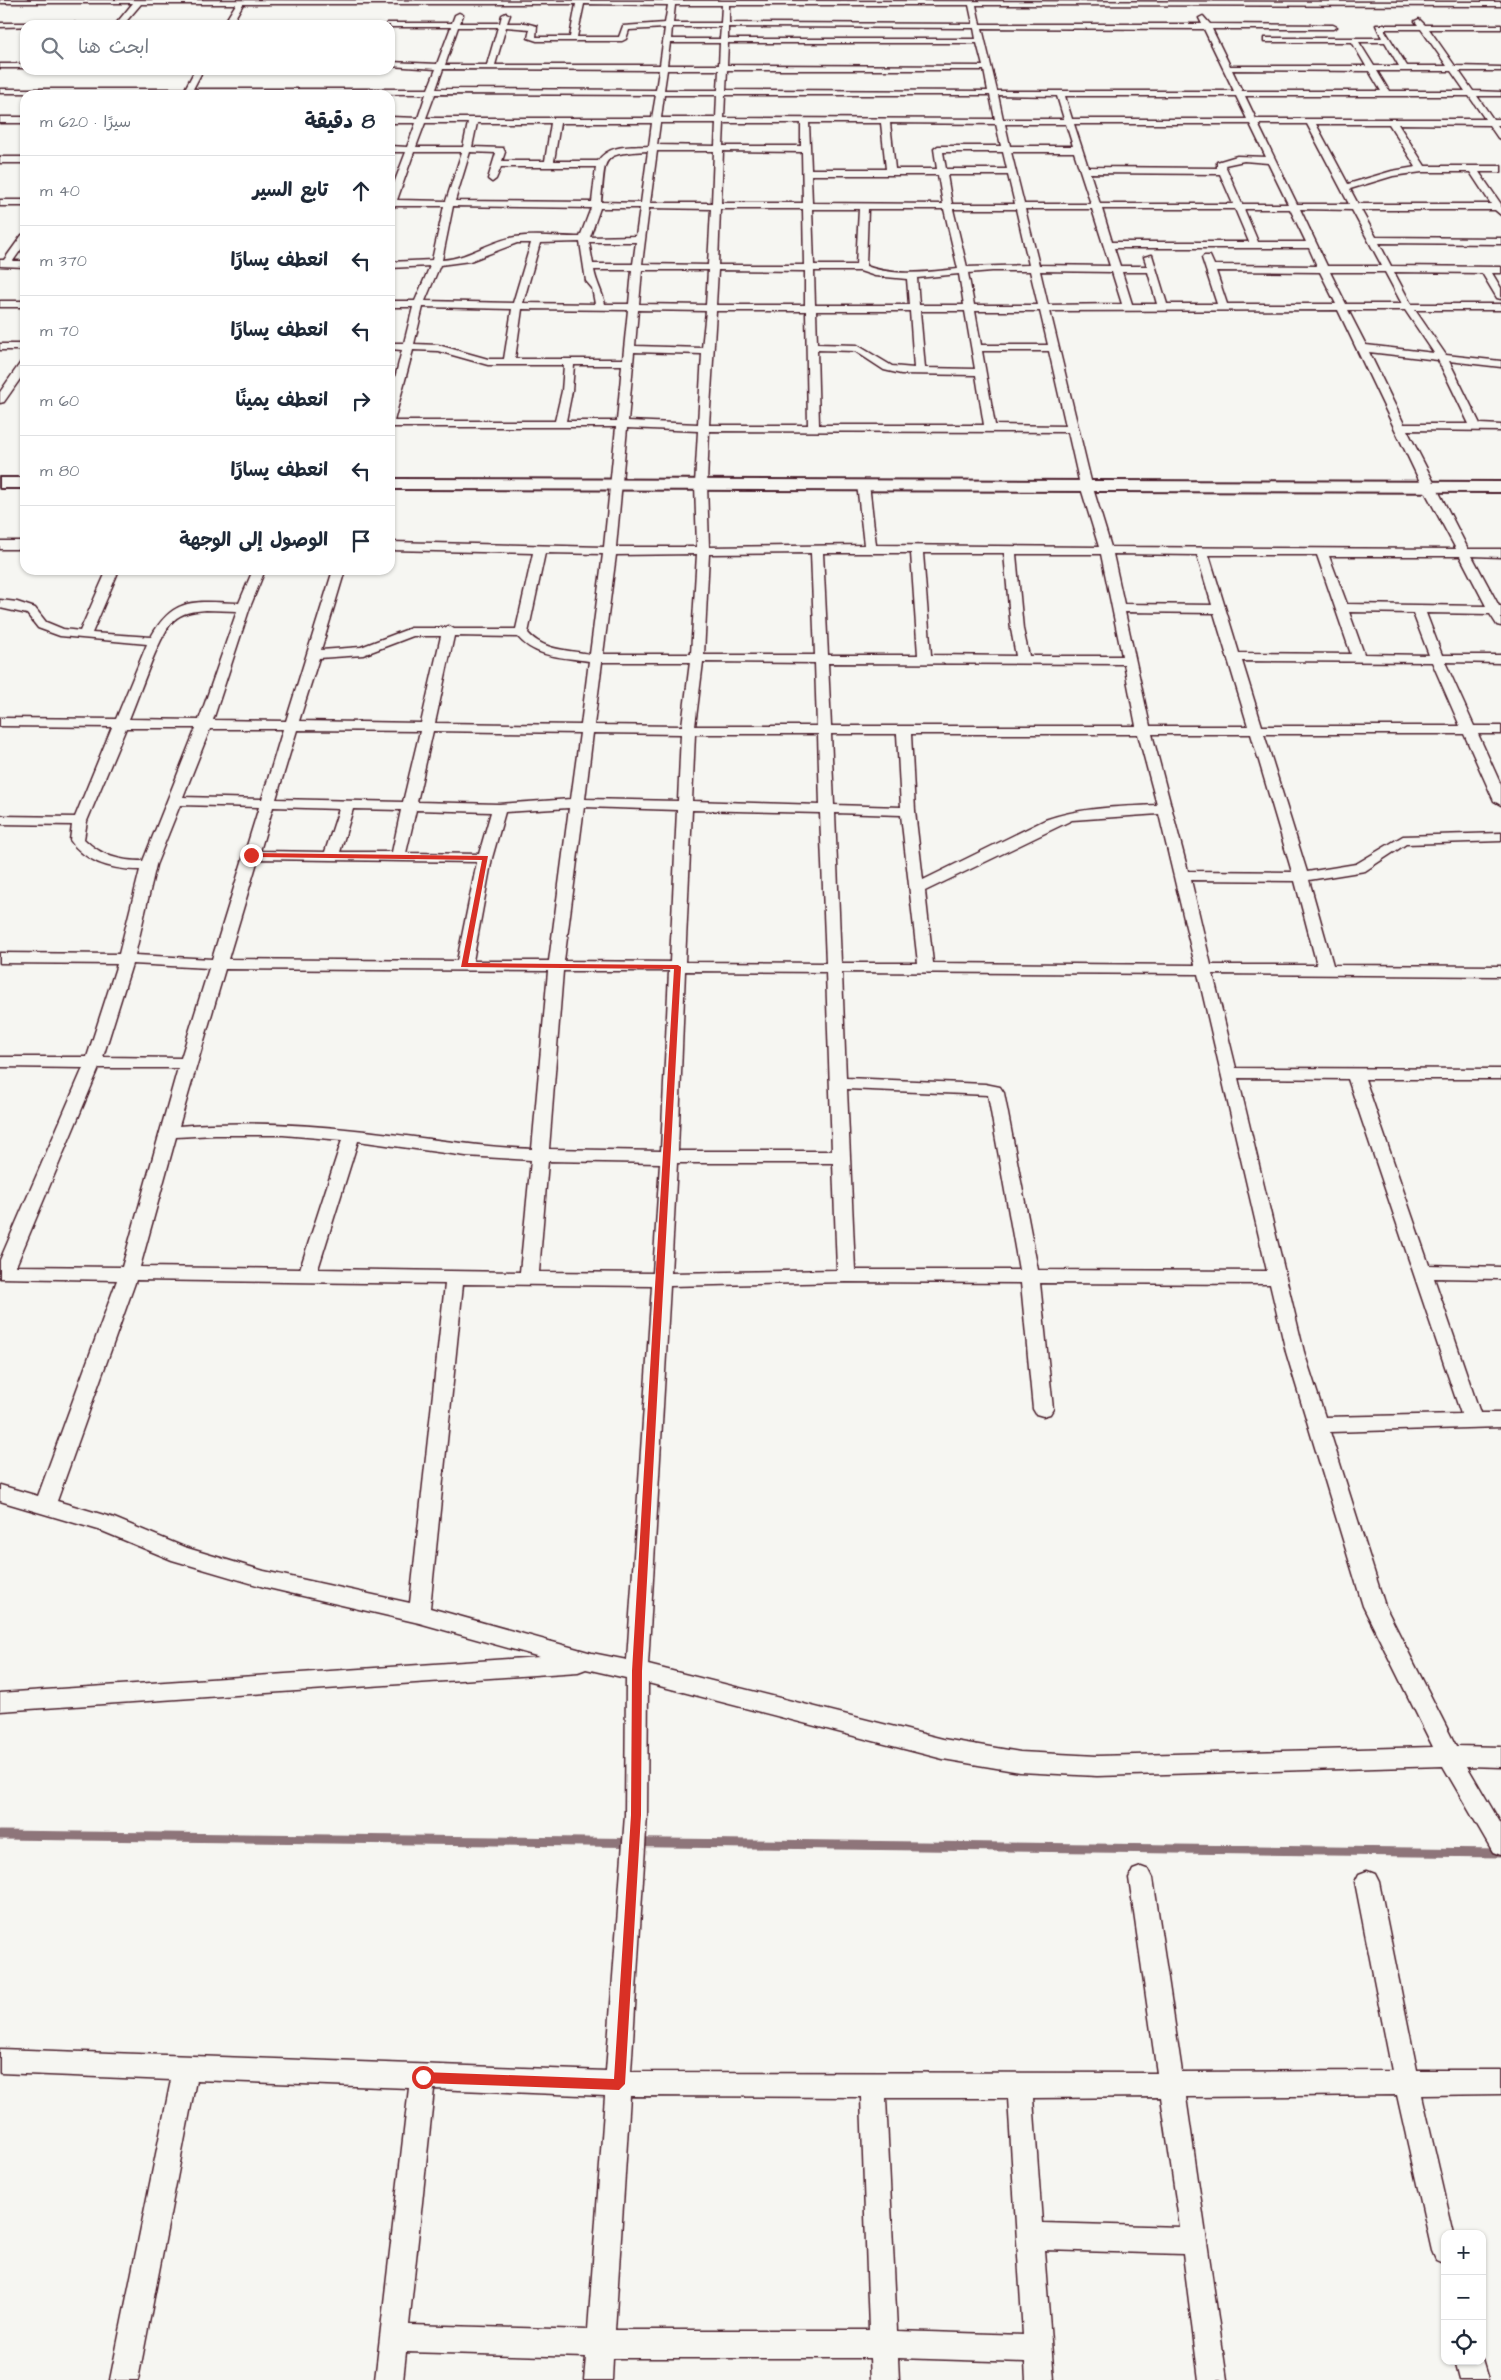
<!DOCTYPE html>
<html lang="ar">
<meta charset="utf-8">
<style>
body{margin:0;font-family:"Architects Daughter","Playpen Sans Arabic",sans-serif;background:#f6f6f7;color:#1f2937;direction:rtl}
.controls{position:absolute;right:15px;bottom:15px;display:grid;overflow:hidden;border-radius:10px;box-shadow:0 1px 4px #0004}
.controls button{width:45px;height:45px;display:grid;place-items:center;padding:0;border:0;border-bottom:1px solid #e0e1e3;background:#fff;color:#1f2937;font:25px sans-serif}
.stop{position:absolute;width:15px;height:15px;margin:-11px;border:4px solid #d93025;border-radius:50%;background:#fff}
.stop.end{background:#d93025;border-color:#fff;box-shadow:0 1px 5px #0008}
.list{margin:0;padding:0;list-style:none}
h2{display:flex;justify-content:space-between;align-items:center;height:65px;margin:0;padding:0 20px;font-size:21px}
h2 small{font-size:16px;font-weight:400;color:#747a83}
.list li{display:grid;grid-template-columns:32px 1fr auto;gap:15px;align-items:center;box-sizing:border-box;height:70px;padding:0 20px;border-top:1px solid #e0e1e3}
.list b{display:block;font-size:19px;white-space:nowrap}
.list em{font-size:16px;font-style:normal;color:#747a83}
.icon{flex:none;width:28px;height:28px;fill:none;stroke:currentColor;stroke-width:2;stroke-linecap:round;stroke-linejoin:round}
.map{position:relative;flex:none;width:1501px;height:2380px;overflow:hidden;direction:ltr}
.search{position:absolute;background:#fff;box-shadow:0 1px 4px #0004;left:20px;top:20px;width:375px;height:55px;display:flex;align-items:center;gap:12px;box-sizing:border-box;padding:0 18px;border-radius:15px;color:#747a83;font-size:19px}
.panel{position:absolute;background:#fff;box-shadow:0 1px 4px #0004;left:20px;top:90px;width:375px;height:485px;border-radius:15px;direction:rtl}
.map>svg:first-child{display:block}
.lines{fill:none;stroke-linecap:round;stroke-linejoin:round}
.stream{stroke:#8e747a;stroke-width:9}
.street-casing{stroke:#4a1f2b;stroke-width:3}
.secondary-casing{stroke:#4a1f2b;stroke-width:4}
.street{fill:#f6f6f2;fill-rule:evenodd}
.secondary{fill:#f6f6f2;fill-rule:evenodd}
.route{fill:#d93025}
</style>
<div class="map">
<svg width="1501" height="2380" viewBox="0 0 1501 2380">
<rect width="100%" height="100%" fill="#f6f6f2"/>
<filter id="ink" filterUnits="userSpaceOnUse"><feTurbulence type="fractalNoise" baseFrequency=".02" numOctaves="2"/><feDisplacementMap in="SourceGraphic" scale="10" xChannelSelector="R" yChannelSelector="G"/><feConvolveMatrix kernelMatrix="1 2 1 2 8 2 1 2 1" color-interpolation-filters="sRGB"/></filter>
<g filter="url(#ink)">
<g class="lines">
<!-- stream -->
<path class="stream" d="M 0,1835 L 1501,1853"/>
<defs>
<g id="street">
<path d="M 0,0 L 1501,2 L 1501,6 L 976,5 L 980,24 L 1202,24 L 1199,18 L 1203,16 L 1210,24 L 1333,25 L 1337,27 L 1333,29 L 1212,29 L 1230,66 L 1366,66 L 1352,42 L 1264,42 L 1264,38 L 1382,38 L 1376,25 L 1418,25 L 1415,21 L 1419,19 L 1425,25 L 1501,25 L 1501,29 L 1429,29 L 1455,66 L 1501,67 L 1501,71 L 1459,71 L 1473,91 L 1501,92 L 1501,96 L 1477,96 L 1493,119 L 1501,119 L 1501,125 L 1497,125 L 1501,130 L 1501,139 L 1498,138 L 1489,125 L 1398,124 L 1425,166 L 1501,166 L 1501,172 L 1479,172 L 1501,204 L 1501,215 L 1495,210 L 1361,210 L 1376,237 L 1501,238 L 1501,244 L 1379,243 L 1391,266 L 1501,267 L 1501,273 L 1492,273 L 1501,288 L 1501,299 L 1497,298 L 1482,273 L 1394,272 L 1411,304 L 1501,304 L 1501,310 L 1415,310 L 1446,355 L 1501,361 L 1501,367 L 1449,361 L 1480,424 L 1501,425 L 1501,431 L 1407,430 L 1468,549 L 1501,549 L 1501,557 L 1472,556 L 1499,606 L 1501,606 L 1501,626 L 1497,625 L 1490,614 L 1426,613 L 1442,655 L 1501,655 L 1501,663 L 1445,662 L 1474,726 L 1501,726 L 1501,734 L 1478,734 L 1501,785 L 1501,805 L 1494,801 L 1464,734 L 1264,734 L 1307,872 L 1356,864 L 1403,836 L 1501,833 L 1501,841 L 1406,844 L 1365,871 L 1309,880 L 1333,965 L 1501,966 L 1501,976 L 1213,974 L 1236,1068 L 1501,1069 L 1501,1079 L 1365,1079 L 1429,1265 L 1501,1267 L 1501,1279 L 1434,1278 L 1480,1413 L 1501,1413 L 1501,1427 L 1330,1432 L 1385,1606 L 1456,1746 L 1501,1747 L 1501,1767 L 1467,1766 L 1501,1824 L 1501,1855 L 1493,1852 L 1443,1766 L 1097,1776 L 1020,1772 L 943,1759 L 648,1683 L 647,1815 L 631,2072 L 1157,2073 L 1129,1878 L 1133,1870 L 1141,1867 L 1149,1870 L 1153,1878 L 1182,2072 L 1392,2071 L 1355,1882 L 1359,1874 L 1367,1871 L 1375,1874 L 1379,1882 L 1417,2070 L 1501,2070 L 1501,2094 L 1422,2095 L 1454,2234 L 1445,2234 L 1445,2264 L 1436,2260 L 1432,2251 L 1397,2095 L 1186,2097 L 1227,2380 L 1199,2380 L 1183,2254 L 1044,2250 L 1054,2380 L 1026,2380 L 1025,2362 L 898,2358 L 899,2380 L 871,2380 L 870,2358 L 613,2358 L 612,2380 L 584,2380 L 586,2357 L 406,2352 L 403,2380 L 375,2380 L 409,2088 L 196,2080 L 138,2380 L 110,2380 L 171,2080 L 0,2073 L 0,2049 L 606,2071 L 625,1815 L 626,1678 L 586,1669 L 578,1672 L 0,1711 L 0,1693 L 540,1657 L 419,1623 L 264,1587 L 172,1560 L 102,1531 L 0,1501 L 0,1485 L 38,1496 L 117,1280 L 0,1278 L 0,1260 L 83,1068 L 0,1067 L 0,1057 L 87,1057 L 117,964 L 0,963 L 0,953 L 119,954 L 140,870 C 114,870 86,863 70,840 L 72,825 L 0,824 L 0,816 L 75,817 L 112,727 L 0,726 L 0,718 L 116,719 L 147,644 L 60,636 L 38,628 L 27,614 L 0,608 L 0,600 L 17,602 L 35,608 L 46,622 L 63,629 L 80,631 L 107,570 L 119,570 L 92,633 L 151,637 C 174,595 197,602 239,603 L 253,570 L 265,570 L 250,607 L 213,720 L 286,721 L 333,570 L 345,570 L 321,650 L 361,647 L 411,628 L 444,628 L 449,626 L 454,629 L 516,629 L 533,553 L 390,550 L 390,542 L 604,547 L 616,427 L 390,427 L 390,398 L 402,350 L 390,349 L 390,343 L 404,343 L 413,307 L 390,307 L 390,301 L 415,301 L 430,266 L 390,268 L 390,262 L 432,260 L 444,206 L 395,206 L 390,210 L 390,194 L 406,152 L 390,152 L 390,146 L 407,147 L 416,123 L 390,123 L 390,117 L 418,118 L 426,94 L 0,93 L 0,89 L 185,89 L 195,70 L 203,70 L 193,89 L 428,89 L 436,69 L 390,66 L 390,62 L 437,64 L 451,27 L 390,27 L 390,25 L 386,25 L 387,23 L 452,23 L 455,15 L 459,13 L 463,15 L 460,23 L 500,23 L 502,15 L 506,13 L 510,15 L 507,23 L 525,23 L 537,26 L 536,37 L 570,37 L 576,4 L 243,4 L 231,25 L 223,25 L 236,4 L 141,4 L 123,25 L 115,25 L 133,3 L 0,3 ZM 584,4 L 668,5 L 665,23 L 623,26 L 619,37 L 577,37 ZM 675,5 L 722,5 L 721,23 L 673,23 ZM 729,5 L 969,5 L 973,24 L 729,23 ZM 458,27 L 498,27 L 487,65 L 445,65 ZM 506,27 L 530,29 L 528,38 L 537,41 L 622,41 L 626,39 L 629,30 L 665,28 L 660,65 L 495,65 ZM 672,27 L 721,27 L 720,39 L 671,39 ZM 728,27 L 974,28 L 976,39 L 728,39 ZM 982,28 L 1204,29 L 1234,91 L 997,91 ZM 1384,29 L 1421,29 L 1447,66 L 1407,66 ZM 1359,42 L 1385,42 L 1399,66 L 1374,66 ZM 670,43 L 720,43 L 719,65 L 667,65 ZM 728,43 L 977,43 L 983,66 L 727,65 ZM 443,69 L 659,70 L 656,90 L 436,89 ZM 667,70 L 719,70 L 718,90 L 664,90 ZM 727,70 L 984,70 L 988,91 L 726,90 ZM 1232,70 L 1369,71 L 1381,91 L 1242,91 ZM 1377,71 L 1451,71 L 1465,91 L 1389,91 ZM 435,94 L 656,95 L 652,118 L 426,118 ZM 664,95 L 717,95 L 716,118 L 661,118 ZM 725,95 L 990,95 L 995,119 L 724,118 ZM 998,95 L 1057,96 L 1064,119 L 1003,119 ZM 1065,96 L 1236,96 L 1247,119 L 1072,119 ZM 1245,96 L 1469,96 L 1485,119 L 1256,119 ZM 425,123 L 468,123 L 463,147 L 416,147 ZM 477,123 L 551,123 L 545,161 L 502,161 L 505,152 L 503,148 L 472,147 ZM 560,123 L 652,123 L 649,146 C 630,147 609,144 598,161 L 554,161 ZM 660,123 L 716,123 L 715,146 L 657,145 ZM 724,123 L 801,123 L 801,146 L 723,146 ZM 809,123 L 881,123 L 886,169 L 811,169 ZM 890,123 L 996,124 L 1001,146 L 938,146 L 934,149 L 937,169 L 895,169 ZM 1005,124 L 1066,124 L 1073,146 L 1010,146 ZM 1074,124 L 1250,124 L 1266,157 L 1237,156 L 1217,162 L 1217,168 L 1088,167 ZM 1258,124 L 1307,124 L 1349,204 L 1297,204 ZM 1316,124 L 1389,124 L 1416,167 L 1392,171 L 1348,184 ZM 648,151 L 641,203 L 601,202 C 606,156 599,154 648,151 ZM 657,151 L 714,151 L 712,203 L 650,203 ZM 723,151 L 802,152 L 803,203 L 721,203 ZM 414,152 L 462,152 L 446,201 L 397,200 ZM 470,152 L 496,153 L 488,179 L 492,182 L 496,179 L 501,167 L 596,167 L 592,202 L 455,201 ZM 943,152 L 1003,152 L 1007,169 L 946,169 ZM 1011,152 L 1074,152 L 1091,204 L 1024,204 ZM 1244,161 L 1268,163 L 1288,204 L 1242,204 L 1225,165 ZM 1422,172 L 1470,172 L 1491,204 L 1358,204 L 1350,189 L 1393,176 ZM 1090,173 L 1220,174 L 1233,204 L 1100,204 ZM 811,175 L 938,175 L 943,204 L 812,203 ZM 947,175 L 1008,175 L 1015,204 L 952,204 ZM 453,206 L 591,208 L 580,237 C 558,237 536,234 515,237 C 490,241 469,258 442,260 ZM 600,208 L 640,208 L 636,236 L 590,237 ZM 649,208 L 711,209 L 708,265 L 642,264 ZM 720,209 L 803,209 L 804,265 L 718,265 ZM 812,209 L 859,209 L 856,265 L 814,265 ZM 868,209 L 944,209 L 958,269 C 927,272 896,277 866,266 ZM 953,209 L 1016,209 L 1029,265 L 967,267 ZM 1025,209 L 1092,209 L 1110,266 L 1039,265 ZM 1102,209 L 1235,209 L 1249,242 L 1112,242 ZM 1244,209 L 1290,209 L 1306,242 L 1258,242 ZM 1300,209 L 1352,210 L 1382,266 L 1327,266 ZM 580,242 L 586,281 L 592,288 L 595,304 L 523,303 L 540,243 ZM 589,242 L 636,242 L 633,264 L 593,264 ZM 517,243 L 531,243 L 513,303 L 425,301 L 440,265 L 470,261 ZM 1114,248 L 1309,248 L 1317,266 L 1214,265 L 1210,256 L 1204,256 L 1202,258 L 1217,304 L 1167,304 L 1152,255 L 1144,257 L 1147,266 L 1120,266 ZM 594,270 L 632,270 L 629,304 L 605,304 C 602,291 596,282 594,270 ZM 642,270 L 708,270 L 706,305 L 639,304 ZM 718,270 L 805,271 L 805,305 L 716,305 ZM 814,271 L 860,271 L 875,276 L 907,279 L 909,305 L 815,305 ZM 992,271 L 1030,271 L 1038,305 L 974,305 L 968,273 ZM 1040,271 L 1112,272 L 1122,304 L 1048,305 ZM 1216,271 L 1320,272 L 1336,304 L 1227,304 ZM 1122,272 L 1148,272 L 1157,304 L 1132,304 ZM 1330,272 L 1385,272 L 1402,304 L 1346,304 ZM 959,274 L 964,305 L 919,305 L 917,278 ZM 423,307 L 512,309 L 504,359 L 488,359 L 438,345 L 414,344 ZM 522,309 L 628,310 L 623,359 L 515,359 ZM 638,310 L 706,311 L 702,348 L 635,346 ZM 1338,310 L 1422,486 L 1456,549 L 1111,547 L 1092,485 L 1050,311 ZM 1348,310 L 1405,310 L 1434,353 L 1366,345 ZM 716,311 L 806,311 L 808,425 L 709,425 ZM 816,311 L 910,311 L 914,368 L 892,366 L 857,345 L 817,344 ZM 920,311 L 965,311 L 975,369 L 925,368 ZM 975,311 L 1040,311 L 1048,345 L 981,345 ZM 413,350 L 438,351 L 488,365 L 564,365 L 562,391 L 555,421 L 394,421 ZM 817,350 L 855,351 L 884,370 L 901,374 L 976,375 L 984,425 L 819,425 ZM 982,351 L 1049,351 L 1066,426 L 995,425 ZM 634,352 L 702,354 L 698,424 L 628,421 ZM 1369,352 L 1438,360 L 1469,424 L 1404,424 ZM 574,365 L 622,365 L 617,421 L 566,421 L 572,391 ZM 627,428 L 698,431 L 695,484 L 697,547 L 616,547 ZM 709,431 L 1068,432 L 1080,485 L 1099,547 L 876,545 L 869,484 L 863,481 L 857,484 L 864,545 L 709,547 L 707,484 ZM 545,553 L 603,554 L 590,654 C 568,650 544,651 528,633 ZM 811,553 L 815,655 L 704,655 L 709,554 ZM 823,553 L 911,553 L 918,655 L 828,655 ZM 923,553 L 1004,553 L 1011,629 L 1016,656 L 931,655 ZM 697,554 L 691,654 L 603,654 L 616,555 ZM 1016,554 L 1101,554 L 1122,656 L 1029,656 L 1023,629 ZM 1113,554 L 1197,555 L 1212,605 L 1124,604 ZM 1209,555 L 1317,555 L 1351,654 L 1239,653 ZM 1329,556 L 1460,556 L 1486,606 L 1347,604 ZM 206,610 L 237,611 L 199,720 L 129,719 C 139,696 158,637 173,621 C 182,612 194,611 206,610 ZM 1125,612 L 1214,613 L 1248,726 L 1150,726 ZM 1349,612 L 1413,613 L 1429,655 L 1364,654 ZM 413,636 L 441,636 L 421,723 L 299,721 L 319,658 L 363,655 ZM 454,636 L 518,637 C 536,658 563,657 589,661 L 581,725 L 435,723 ZM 1242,661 L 1432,662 L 1460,726 L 1262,726 ZM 602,662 L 690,662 L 682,726 L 594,725 ZM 703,662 L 815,663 L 817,726 L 695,726 ZM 828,663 L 1124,664 L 1136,726 L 831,726 ZM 126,728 L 196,728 L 143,861 C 120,861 101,856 84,839 L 87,821 ZM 210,729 L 283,729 L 262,799 L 183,797 ZM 297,730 L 420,731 L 403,802 L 276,799 ZM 433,731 L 580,733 L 571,799 L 499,804 L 417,802 ZM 593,733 L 681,734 L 678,801 L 585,799 ZM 695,734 L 818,734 L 820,805 L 692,801 ZM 831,734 L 897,734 L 901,807 L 834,805 ZM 911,734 L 1138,734 L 1157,805 C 1119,807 1081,807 1045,820 L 923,880 L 915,811 ZM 1152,734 L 1251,734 L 1292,872 L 1188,871 ZM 180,805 L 259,807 L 212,959 L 135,955 L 156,865 ZM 273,807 L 339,809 L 325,852 L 260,851 ZM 584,807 L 677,810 L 670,962 L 564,961 ZM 569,808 L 549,961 L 473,961 L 492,858 L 505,812 ZM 353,809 L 401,810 L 392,852 L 340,852 ZM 416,810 L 491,812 L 479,854 L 406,853 ZM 692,810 L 820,813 L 826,963 L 685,962 ZM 835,813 L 901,815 L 918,963 L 841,963 ZM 1159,814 L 1195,965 L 933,963 L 925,891 L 1072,820 ZM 258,859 L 477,862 L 457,961 L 228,959 ZM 1191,880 L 1295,881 L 1317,965 L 1211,965 ZM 132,964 L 209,968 L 181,1058 L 103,1057 ZM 225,969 L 548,971 L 532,1149 C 475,1147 421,1137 365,1131 C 303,1124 241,1121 179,1126 ZM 563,971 L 669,971 L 661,1151 L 549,1149 ZM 685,971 L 826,972 L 832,1151 L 678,1151 ZM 842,972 L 1198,974 L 1267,1271 L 1038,1270 L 1004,1093 L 1000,1087 L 985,1084 L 846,1078 ZM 99,1068 L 178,1068 L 122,1267 L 16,1266 ZM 1238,1078 L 1348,1079 L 1461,1414 L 1325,1417 L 1304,1352 ZM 847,1089 L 988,1095 L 1019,1270 L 855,1270 ZM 215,1135 L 283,1135 L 342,1140 L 300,1269 L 140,1267 L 176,1137 ZM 358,1141 L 466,1156 L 531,1160 L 520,1272 L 318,1269 ZM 548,1161 L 660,1163 L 653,1273 L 539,1272 ZM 677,1163 L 833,1163 L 837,1270 L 671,1273 ZM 136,1280 L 445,1284 L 410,1603 L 264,1571 L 184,1547 L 114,1518 L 57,1501 ZM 846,1282 L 1021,1283 L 1033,1409 L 1036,1414 L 1043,1416 L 1050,1414 L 1053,1409 L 1040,1283 L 1270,1284 L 1286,1352 L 1363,1606 L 1433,1747 L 1097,1756 L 1020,1752 L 943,1739 L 648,1665 L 670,1286 ZM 463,1284 L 652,1286 L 627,1660 L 592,1653 L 430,1608 ZM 434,2089 L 605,2096 L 588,2330 L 409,2325 ZM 630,2096 L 861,2097 L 869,2330 L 615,2330 ZM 1161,2097 L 1180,2227 L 1042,2223 L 1033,2098 ZM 886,2098 L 1008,2098 L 1023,2335 L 897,2331 Z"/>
<path d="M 0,23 L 75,23 L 79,25 L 0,27 Z"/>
<rect x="0" y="64" width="25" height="4"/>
<rect x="0" y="117" width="25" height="6"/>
<rect x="0" y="157" width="25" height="6"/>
<rect x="0" y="200" width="25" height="6"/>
<path d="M 25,234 L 25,244 L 13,261 L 25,261 L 25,267 L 0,266 L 0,260 L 4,260 L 22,235 Z"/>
<rect x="0" y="301" width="25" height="6"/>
<rect x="0" y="344" width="25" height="6"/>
<path d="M 25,361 L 25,372 L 4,402 L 0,403 L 0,392 L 21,362 Z"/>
<rect x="0" y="541" width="25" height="8"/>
<path d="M 1482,2360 L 1488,2380 L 1460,2380 L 1455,2361 Z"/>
</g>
<g id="secondary">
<rect x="0" y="478" width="25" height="10"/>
<path d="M 390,479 L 1501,482 L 1501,492 L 390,489 Z"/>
</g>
</defs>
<!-- street casing -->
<use href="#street" class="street-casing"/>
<!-- secondary casing -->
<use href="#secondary" class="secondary-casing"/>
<!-- street -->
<use href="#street" class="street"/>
<!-- secondary -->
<use href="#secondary" class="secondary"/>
</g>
</g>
<!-- route -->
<path class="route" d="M 251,853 L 488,856 L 468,963 L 678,965 L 681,967 L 642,1671 L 641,1815 L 625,2084 L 619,2090 L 423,2083 L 417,2077 L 423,2072 L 614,2079 L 631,1815 L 632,1671 L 674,969 L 461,967 L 482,860 L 249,857 Z"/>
</svg>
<div class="controls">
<button>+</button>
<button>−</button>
<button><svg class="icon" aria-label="locate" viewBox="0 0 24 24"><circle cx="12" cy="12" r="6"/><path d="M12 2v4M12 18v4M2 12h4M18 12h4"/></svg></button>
</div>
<div class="stop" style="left:423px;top:2077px"></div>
<div class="stop end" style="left:251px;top:855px"></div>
<div class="search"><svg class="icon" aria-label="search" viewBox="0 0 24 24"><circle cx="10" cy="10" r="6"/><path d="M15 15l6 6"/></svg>ابحث هنا</div>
<section class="panel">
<h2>8 دقيقة<small>سيرًا · 620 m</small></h2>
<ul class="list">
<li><svg class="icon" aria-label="ahead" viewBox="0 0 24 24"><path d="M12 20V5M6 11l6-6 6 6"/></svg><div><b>تابع السير</b></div><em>40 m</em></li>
<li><svg class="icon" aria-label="left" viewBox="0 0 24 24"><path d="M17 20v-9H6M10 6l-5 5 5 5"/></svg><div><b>انعطف يسارًا</b></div><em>370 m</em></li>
<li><svg class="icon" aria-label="left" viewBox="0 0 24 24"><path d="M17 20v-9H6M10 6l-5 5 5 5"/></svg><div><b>انعطف يسارًا</b></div><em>70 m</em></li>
<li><svg class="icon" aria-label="right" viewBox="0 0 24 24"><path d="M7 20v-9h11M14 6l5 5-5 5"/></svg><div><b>انعطف يمينًا</b></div><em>60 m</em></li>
<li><svg class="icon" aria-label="left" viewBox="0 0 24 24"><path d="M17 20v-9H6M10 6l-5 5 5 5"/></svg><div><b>انعطف يسارًا</b></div><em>80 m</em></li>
<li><svg class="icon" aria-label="arrive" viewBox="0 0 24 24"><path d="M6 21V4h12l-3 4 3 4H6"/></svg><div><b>الوصول إلى الوجهة</b></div></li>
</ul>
</section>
</div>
